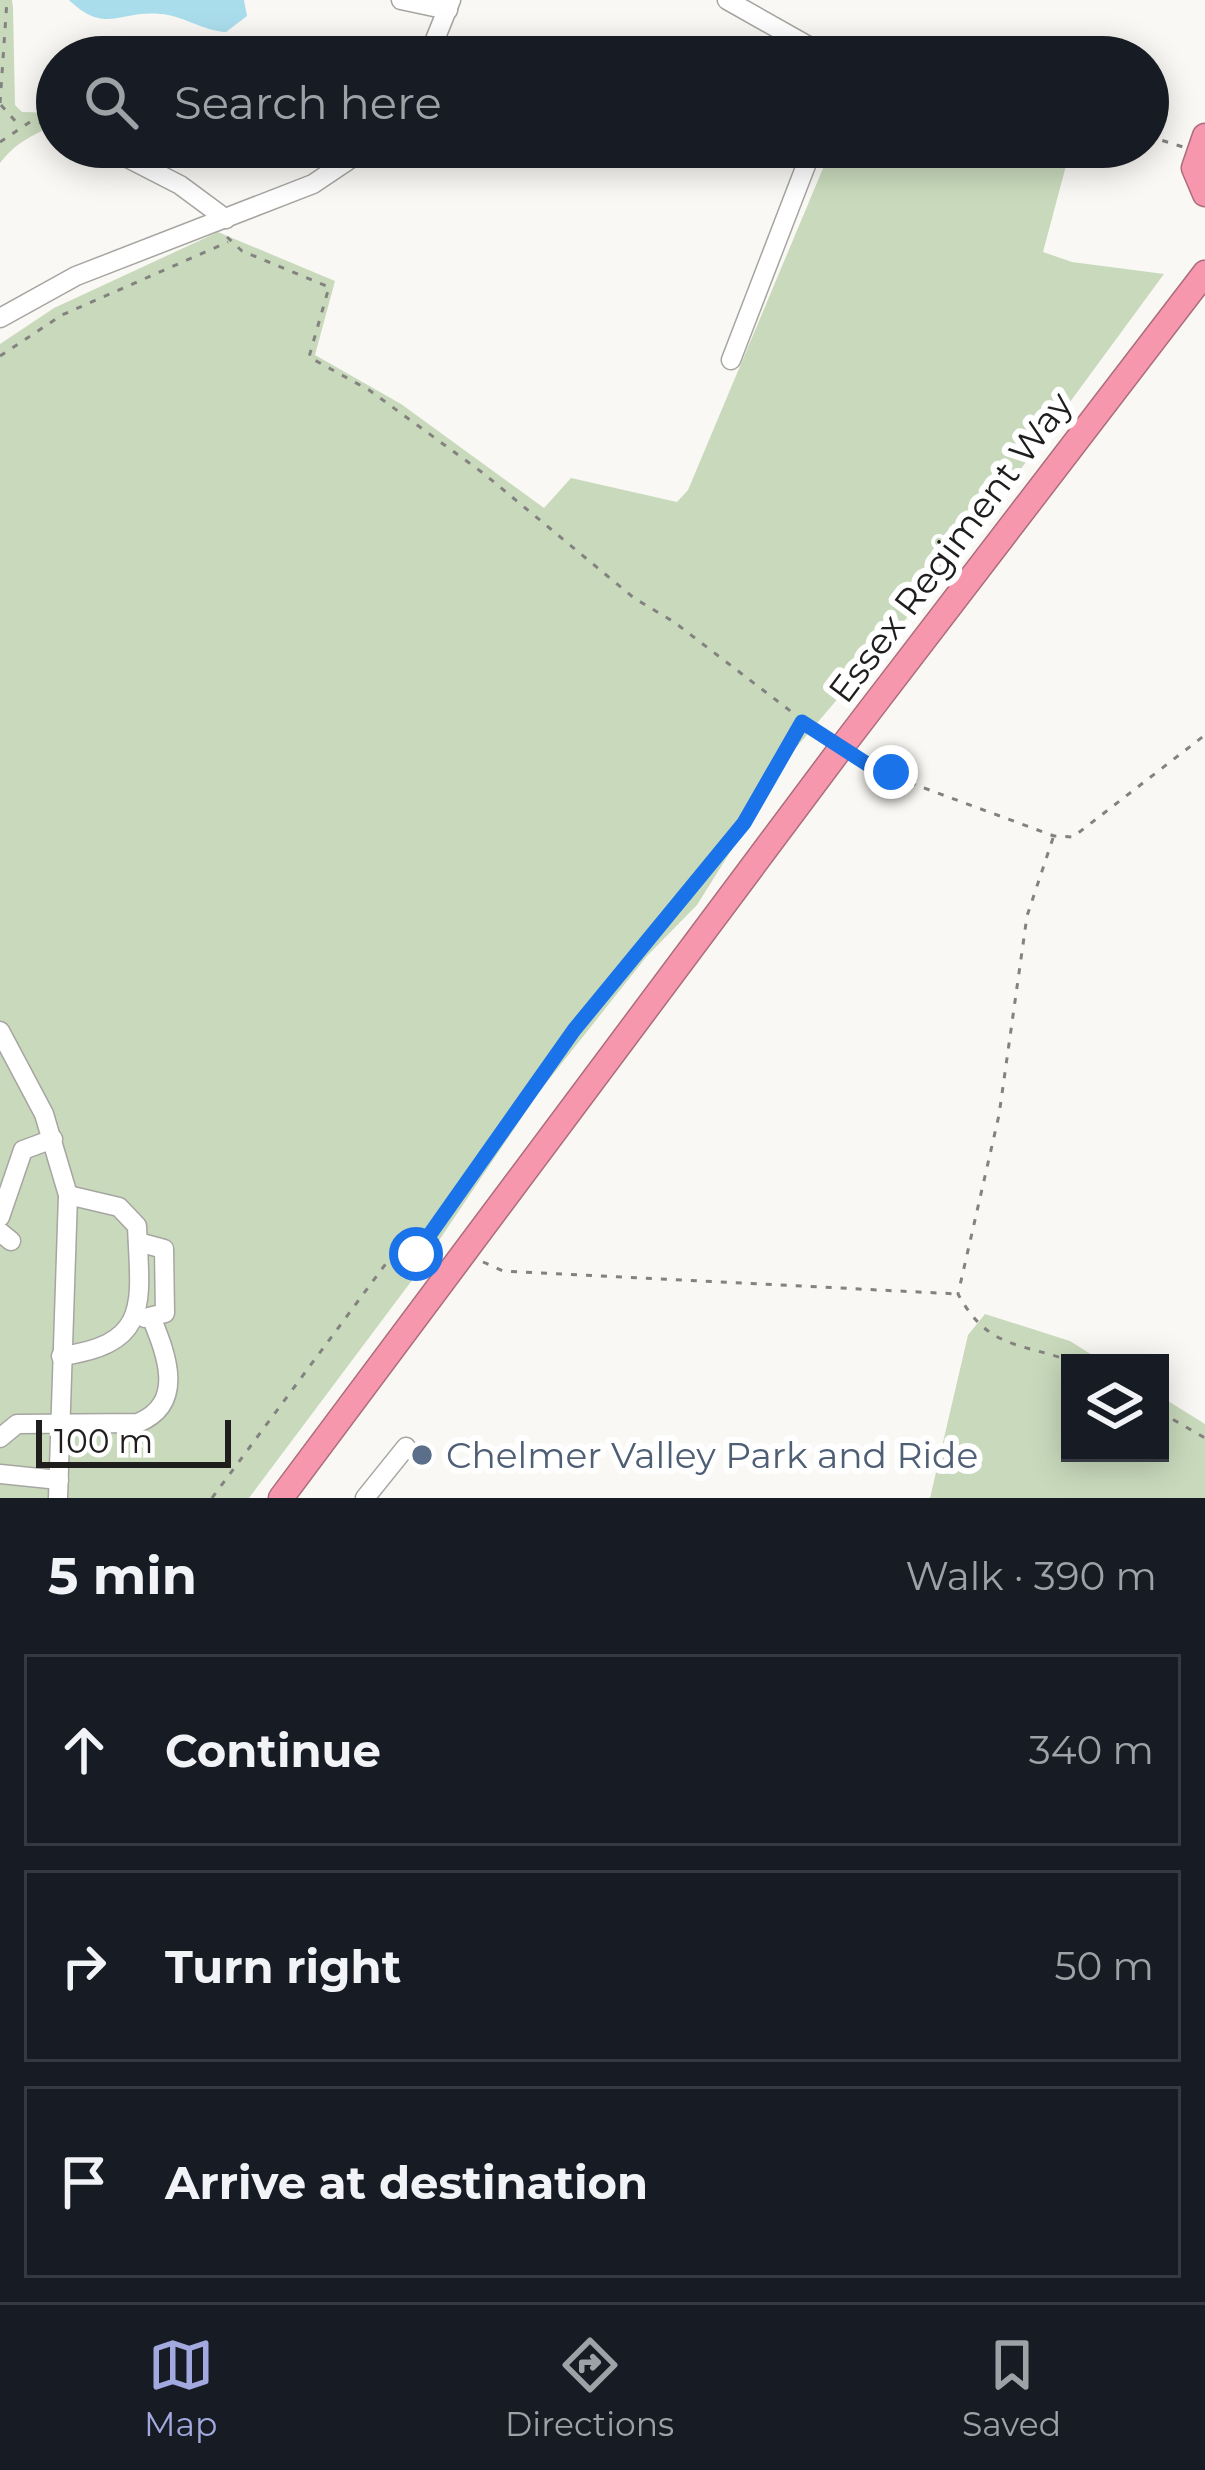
<!DOCTYPE html>
<meta charset="utf-8">
<style>
body{margin:0;font-family:Montserrat,sans-serif;background:#20242c;color:#f1f3f6}
.controls{position:absolute;right:36px;bottom:36px;display:grid;overflow:hidden;border-radius:0px;box-shadow:0 6px 30px #0003}
.controls button{width:108px;height:108px;display:grid;place-items:center;padding:0;border:0;border-bottom:3px solid #363941;background:#171b24;color:#f1f3f6;font:60px sans-serif}
.scale{position:absolute;left:36px;bottom:30px;width:195px;box-sizing:border-box;padding-left:12px;border:6px solid #1f1e1d;border-top:0;font-size:33px;line-height:42px;white-space:nowrap;color:#1f1e1d;-webkit-text-stroke:9px #fff;paint-order:stroke}
.stop{position:absolute;width:36px;height:36px;margin:-27px;border:9px solid #1a73e8;border-radius:50%;background:#fff}
.stop.end{background:#1a73e8;border-color:#fff;box-shadow:0 3px 12px #0008}
.list{margin:0;padding:0;list-style:none}
h2{display:flex;justify-content:space-between;align-items:center;height:156px;margin:0;padding:0 48px;font-size:51px}
h2 small{font-size:39px;font-weight:400;color:#9ea1a6}
.list li{display:grid;grid-template-columns:78px 1fr auto;gap:36px;align-items:center;box-sizing:border-box;height:192px;margin:0 24px 24px;padding:0 24px;border:3px solid #363941;border-radius:0px}
.list b{display:block;font-size:45px;white-space:nowrap}
.list em{font-size:39px;font-style:normal;color:#9ea1a6}
.icon{flex:none;width:66px;height:66px;fill:none;stroke:currentColor;stroke-width:2;stroke-linecap:round;stroke-linejoin:round}
.map{position:relative;flex:none;width:1205px;height:1498px;overflow:hidden}
.search{position:absolute;background:#171b24;box-shadow:0 6px 30px #0003;left:36px;right:36px;top:36px;height:132px;display:flex;align-items:center;gap:30px;box-sizing:border-box;padding:0 42px;border-radius:66px;color:#9ea1a6;font-size:45px}
.sheet{height:804px;background:#171b24}
nav{display:flex;justify-content:space-around;align-items:center;box-sizing:border-box;height:168px;border-top:3px solid #363941;background:#171b24;font-size:33px;color:#9ea1a6}
nav a{display:grid;justify-items:center;gap:6px}
nav .on{color:#a2a9df}
.map>svg:first-child{display:block}
.green{fill:#c9dabc}
.water{fill:#aaddec}
.lines{fill:none;stroke-linecap:round;stroke-linejoin:round}
.minor-casing{stroke:#a6a5a1;stroke-width:21}
.highway-casing{stroke:#ab6d7b;stroke-width:27}
.path{stroke:#848280;stroke-width:3;stroke-dasharray:6 9;stroke-linecap:butt}
.minor{stroke:#fff;stroke-width:18}
.highway{stroke:#f697ad;stroke-width:24}
.route{stroke:#1a73e8;stroke-width:15}
.service-dot{fill:#5c6f8a;stroke:#fff;stroke-width:4.5}
.labels{text-anchor:middle;stroke-width:12;stroke-linejoin:round;paint-order:stroke}
.street-label{font-size:36px;fill:#1f1e1d;stroke:#fff}
.service-label{font-size:36px;fill:#4e5e75;stroke:#fff;text-anchor:start}
</style>
<div class="map">
<svg width="1205" height="1498" viewBox="0 0 1205 1498">
<rect width="100%" height="100%" fill="#faf8f4"/>
<!-- green -->
<g class="green">
<path d="M 0,0 L 12,0 L 13,7 L 15,105 L 22,112 L 57,113 L 57,135 L 44,130 C 25,139 13,146 0,163 Z"/>
<path d="M 832,147 L 1071,147 L 1043,252 L 1072,262 L 1164,274 L 940,579 L 794,750 L 697,905 L 647,956 L 539,1092 L 413,1279 L 249,1498 L 0,1498 L 0,344 L 54,308 L 218,232 L 335,281 L 315,355 L 401,404 L 544,508 L 571,478 L 677,502 L 688,490 Z"/>
<path d="M 985,1314 L 1070,1341 L 1105,1363 L 1070,1363 L 1070,1453 L 1160,1453 L 1160,1396 L 1205,1424 L 1205,1498 L 930,1498 L 968,1335 Z"/>
</g>
<!-- water -->
<path class="water" d="M 69,0 L 244,0 L 247,16 L 226,32 C 203,31 182,15 160,14 C 120,10 105,35 69,0 Z"/>
<g class="lines">
<defs>
<g id="minor">
<path d="M 401,0 L 448,10"/>
<path d="M 727,0 L 828,57"/>
<path d="M 428,57 L 451,0"/>
<path d="M 106,147 L 180,185 L 226,219"/>
<path d="M 0,318 L 76,276 L 313,184 L 368,147"/>
<path d="M 731,360 L 813,147"/>
<path d="M 0,1031 L 44,1114 L 68,1195 L 58,1498"/>
<path d="M 0,1217 L 23,1150 L 53,1139"/>
<path d="M 0,1232 L 11,1241"/>
<path d="M 138,1242 L 164,1249 L 165,1313 L 145,1318"/>
<path d="M 61,1356 C 152,1344 140,1302 137,1226 L 119,1207 L 68,1195"/>
<path d="M 0,1438 L 17,1424 L 138,1423 C 186,1403 166,1354 152,1319"/>
<path d="M 0,1474 L 59,1480"/>
<path d="M 365,1498 L 406,1447"/>
</g>
<g id="highway">
<path d="M 1205,136 L 1194,168 L 1205,194"/>
<path d="M 281,1498 L 841,748 L 1205,273"/>
</g>
</defs>
<!-- minor casing -->
<use href="#minor" class="minor-casing"/>
<!-- highway casing -->
<use href="#highway" class="highway-casing"/>
<!-- path -->
<g class="path">
<path d="M 0,103 L 7,0"/>
<path d="M 1,105 L 18,124"/>
<path d="M 1148,136 L 1183,147"/>
<path d="M 0,142 L 30,122 L 57,124"/>
<path d="M 227,237 L 242,251 L 329,287 L 309,357 L 369,390 L 483,473 L 634,598 L 674,622 L 827,739"/>
<path d="M 0,356 L 62,315 L 228,242"/>
<path d="M 856,757 L 878,771 L 1054,836 L 1073,837 L 1205,735"/>
<path d="M 1053,838 L 1027,916 L 999,1115 L 958,1294 C 989,1351 1022,1342 1076,1363"/>
<path d="M 417,1253 L 573,1030 L 744,822 L 801,723"/>
<path d="M 483,1262 L 503,1271 L 958,1294"/>
<path d="M 1160,1412 L 1205,1438"/>
<path d="M 212,1498 L 393,1254 L 416,1254 L 432,1265"/>
</g>
<!-- minor -->
<use href="#minor" class="minor"/>
<!-- highway -->
<use href="#highway" class="highway"/>
</g>
<g class="lines">
<!-- route -->
<path class="route" d="M 416,1254 L 574,1030 L 744,823 L 802,722 L 878,771 L 891,772"/>
</g>
<!-- markers -->
<circle class="service-dot" cx="422" cy="1455" r="12"/>
<g class="labels">
<!-- street labels -->
<g class="street-label">
<text transform="translate(950 547) rotate(-53)" y="13">Essex Regiment Way</text>
</g>
<!-- service labels -->
<g class="service-label">
<text x="446" y="1468">Chelmer Valley Park and Ride</text>
</g>
</g>
</svg>
<div class="controls">
<button><svg class="icon" aria-label="layers" viewBox="0 0 24 24"><path d="M12 4l9 5-9 5-9-5zM3 14l9 5 9-5"/></svg></button>
</div>
<div class="scale">100 m</div>
<div class="stop" style="left:416px;top:1254px"></div>
<div class="stop end" style="left:891px;top:772px"></div>
<div class="search"><svg class="icon" aria-label="search" viewBox="0 0 24 24"><circle cx="10" cy="10" r="6"/><path d="M15 15l6 6"/></svg>Search here</div>
</div>
<section class="sheet">
<h2>5 min<small>Walk · 390 m</small></h2>
<ul class="list">
<li><svg class="icon" aria-label="ahead" viewBox="0 0 24 24"><path d="M12 20V5M6 11l6-6 6 6"/></svg><div><b>Continue</b></div><em>340 m</em></li>
<li><svg class="icon" aria-label="right" viewBox="0 0 24 24"><path d="M7 20v-9h11M14 6l5 5-5 5"/></svg><div><b>Turn right</b></div><em>50 m</em></li>
<li><svg class="icon" aria-label="arrive" viewBox="0 0 24 24"><path d="M6 21V4h12l-3 4 3 4H6"/></svg><div><b>Arrive at destination</b></div></li>
</ul>
</section>
<nav>
<a class="on"><svg class="icon" aria-label="map" viewBox="0 0 24 24"><path d="M3 6l6-2 6 2 6-2v14l-6 2-6-2-6 2zM9 4v14M15 6v14"/></svg>Map</a>
<a><svg class="icon" aria-label="directions" viewBox="0 0 24 24"><path d="M12 3l9 9-9 9-9-9zM9 14v-3h6M13 9l2 2-2 2"/></svg>Directions</a>
<a><svg class="icon" aria-label="saved" viewBox="0 0 24 24"><path d="M7 4h10v16l-5-4-5 4z"/></svg>Saved</a>
</nav>
